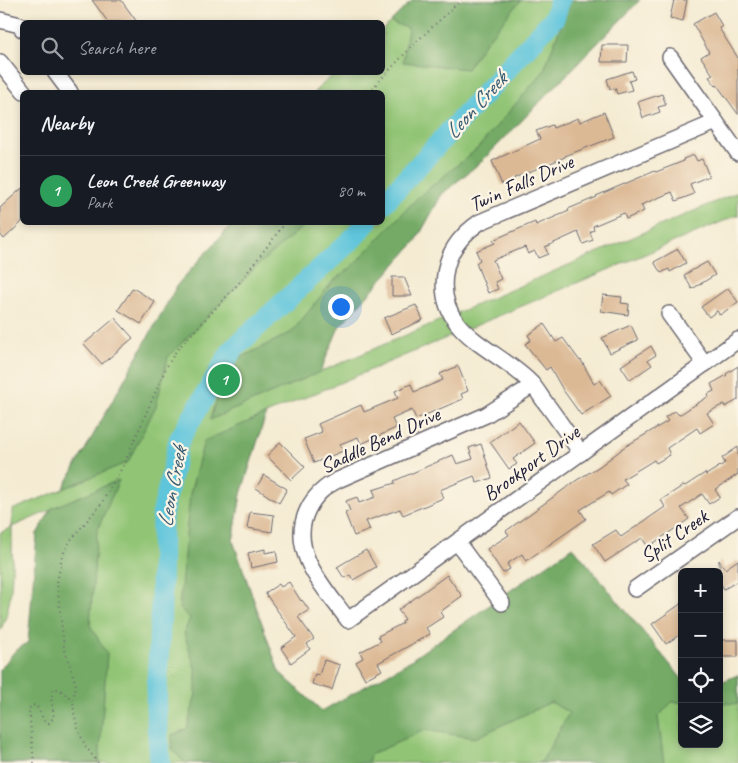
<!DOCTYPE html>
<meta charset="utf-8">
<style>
body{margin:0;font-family:Caveat,sans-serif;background:#242831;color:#f1f3f6}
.controls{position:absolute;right:15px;bottom:15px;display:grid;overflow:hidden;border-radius:8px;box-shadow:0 2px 8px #0003}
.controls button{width:45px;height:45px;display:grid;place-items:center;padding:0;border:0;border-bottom:1px solid #363941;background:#171b24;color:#f1f3f6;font:25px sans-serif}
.you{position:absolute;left:340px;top:306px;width:18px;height:18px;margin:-12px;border:4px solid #fff;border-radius:50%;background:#1a73e8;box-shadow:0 0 0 8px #1a73e833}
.badge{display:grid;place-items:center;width:32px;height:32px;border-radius:50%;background:#b45309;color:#fff;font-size:16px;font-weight:700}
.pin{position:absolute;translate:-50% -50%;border:2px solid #fff;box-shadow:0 1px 5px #0006}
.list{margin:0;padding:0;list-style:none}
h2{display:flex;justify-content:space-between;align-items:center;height:65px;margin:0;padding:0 20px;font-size:21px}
h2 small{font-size:16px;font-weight:400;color:#9ea1a6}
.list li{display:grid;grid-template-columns:32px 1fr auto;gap:15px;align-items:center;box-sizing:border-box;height:70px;padding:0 20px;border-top:1px solid #363941}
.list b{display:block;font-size:19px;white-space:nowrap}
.list p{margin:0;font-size:16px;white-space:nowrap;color:#9ea1a6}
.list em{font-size:16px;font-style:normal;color:#9ea1a6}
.icon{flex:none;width:28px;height:28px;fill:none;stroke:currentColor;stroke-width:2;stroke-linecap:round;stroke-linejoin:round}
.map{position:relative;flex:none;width:738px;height:763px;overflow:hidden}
.search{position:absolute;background:#171b24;box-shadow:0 2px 8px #0003;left:20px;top:20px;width:365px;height:55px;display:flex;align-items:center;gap:12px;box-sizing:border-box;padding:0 18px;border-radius:8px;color:#9ea1a6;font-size:19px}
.panel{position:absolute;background:#171b24;box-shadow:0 2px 8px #0003;left:20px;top:90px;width:365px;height:135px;border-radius:8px}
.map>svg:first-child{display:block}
.green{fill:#91c475;stroke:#5a7358}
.forest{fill:#74aa66;stroke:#4b6650}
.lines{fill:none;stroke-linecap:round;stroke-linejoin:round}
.river{stroke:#5ec5db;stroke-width:21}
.building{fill:#dcb995}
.minor-casing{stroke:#6c6870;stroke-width:18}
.path{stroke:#6c6870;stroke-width:2;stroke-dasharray:1 4;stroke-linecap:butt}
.minor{stroke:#fff;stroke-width:15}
.labels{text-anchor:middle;stroke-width:4.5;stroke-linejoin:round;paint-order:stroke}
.street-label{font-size:21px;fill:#22223b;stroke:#fcf5e5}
.water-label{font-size:22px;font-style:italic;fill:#375b73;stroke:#fcf5e5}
</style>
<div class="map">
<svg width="738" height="763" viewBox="0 0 738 763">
<rect width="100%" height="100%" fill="#fcf5e5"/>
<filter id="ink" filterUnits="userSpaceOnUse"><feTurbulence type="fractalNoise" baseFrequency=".02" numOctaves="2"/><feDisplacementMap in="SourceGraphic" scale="10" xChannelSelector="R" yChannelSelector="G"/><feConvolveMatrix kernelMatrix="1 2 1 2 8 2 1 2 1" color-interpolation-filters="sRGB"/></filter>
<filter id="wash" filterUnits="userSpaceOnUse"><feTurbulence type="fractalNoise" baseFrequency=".0096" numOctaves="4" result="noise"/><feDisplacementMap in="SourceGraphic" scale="20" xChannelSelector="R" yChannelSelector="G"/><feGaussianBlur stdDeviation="1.12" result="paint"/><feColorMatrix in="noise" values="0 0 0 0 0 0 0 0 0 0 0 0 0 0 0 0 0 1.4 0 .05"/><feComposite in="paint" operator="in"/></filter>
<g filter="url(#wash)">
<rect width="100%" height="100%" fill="#f4ebd2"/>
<!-- green -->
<path class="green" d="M 413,0 L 640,0 L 482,161 L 442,194 L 416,241 L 339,327 L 320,372 L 738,192 L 738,215 L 266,414 L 241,494 L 233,541 L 279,672 L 322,711 L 405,664 L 573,547 L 682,679 L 682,744 L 719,744 L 719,683 L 738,675 L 738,763 L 0,763 L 45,679 L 37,534 L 51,510 L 12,527 C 12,559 15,603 0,631 L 0,533 L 12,527 L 12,510 L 63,489 L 178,284 L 233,223 L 382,222 L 382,92 L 314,92 L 335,73 L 382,72 L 383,29 Z"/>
<!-- forest -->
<g class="forest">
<path d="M 413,0 L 521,0 L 483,45 L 467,69 L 403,62 L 408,28 L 390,22 Z"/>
<path d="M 571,0 L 640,0 L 482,161 L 442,194 L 416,241 L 339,327 L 320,372 L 210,420 L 213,409 L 234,361 L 292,332 L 333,281 L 352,267 L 418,197 L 477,149 L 543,72 Z"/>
<path d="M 233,223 L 307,223 L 257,266 L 168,357 L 156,406 L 128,462 L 63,489 L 178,284 Z"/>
<path d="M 266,414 L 241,494 L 233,541 L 279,672 L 322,711 L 405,664 L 573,547 L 682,679 L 682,702 L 672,702 L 658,717 L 664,763 L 538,763 L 542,761 L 569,713 L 551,702 L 475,738 L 425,730 L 370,755 L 368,763 L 185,763 L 172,749 L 172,735 L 187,729 L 196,694 L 196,671 L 184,633 L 190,618 L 179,608 L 190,494 L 204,441 Z"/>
<path d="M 119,480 L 97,531 L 90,625 L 107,654 L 99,763 L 0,763 L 0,670 L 14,652 L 28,642 L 37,534 L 52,508 Z"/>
<path d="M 738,675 L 738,704 L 719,703 L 719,683 Z"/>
</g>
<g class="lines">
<!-- river -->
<g class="river">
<path d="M 382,205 L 554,18 L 560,0"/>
<path d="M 160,763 L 156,707 L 161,607 L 162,516 L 179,440 L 232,350 L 352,239 L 367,222"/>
</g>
</g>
<g id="blocks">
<!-- building -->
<g class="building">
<path d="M 92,0 L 121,0 L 137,22 L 108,22 Z"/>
<path d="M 674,0 L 687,0 L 683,21 L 670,18 Z"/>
<path d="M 714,12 L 722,26 L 719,28 L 738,58 L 738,114 L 717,85 L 716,86 L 709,77 L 713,75 L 701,57 L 709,52 L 693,24 Z"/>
<path d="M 602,45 L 628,45 L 627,62 L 601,62 Z"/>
<path d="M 632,71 L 635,79 L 629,81 L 632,90 L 617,94 L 615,88 L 610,89 L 607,79 Z"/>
<path d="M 662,94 L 666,105 L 658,107 L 660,112 L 643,118 L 638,102 Z"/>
<path d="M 604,112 L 614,137 L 565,156 L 565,157 L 514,178 L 515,179 L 502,185 L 492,161 L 540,139 L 536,131 L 552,125 L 553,128 L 578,118 L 580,122 Z"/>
<path d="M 694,155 L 697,161 L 702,159 L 709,176 L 690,184 L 694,194 L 676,201 L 672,192 L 641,205 L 644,211 L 626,219 L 624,213 L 593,226 L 594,230 L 590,232 L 593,240 L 583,244 L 578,232 L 545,247 L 548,254 L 538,258 L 535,251 L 528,254 L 525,247 L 493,260 L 501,279 L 495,282 L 498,289 L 488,293 L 476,263 L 480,260 L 476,251 L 495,243 L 493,240 L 535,222 L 536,225 L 569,211 L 568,209 L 597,197 L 596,196 L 655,171 L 656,172 L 684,161 L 683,159 Z"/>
<path d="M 22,188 L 22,222 L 4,239 L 0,234 L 0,208 Z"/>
<path d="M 678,249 L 686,263 L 670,272 L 669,269 L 661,273 L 654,262 Z"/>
<path d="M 707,262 L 715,275 L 692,289 L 684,275 Z"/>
<path d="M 392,277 L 404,277 L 412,296 L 392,296 Z"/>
<path d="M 133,288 L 155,302 L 141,324 L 118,310 Z"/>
<path d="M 728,288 L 738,302 L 720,315 L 717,311 L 709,317 L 701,307 Z"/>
<path d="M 603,295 L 622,297 L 621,303 L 629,304 L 628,315 L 601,311 Z"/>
<path d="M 416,305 L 423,320 L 391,334 L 384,318 Z"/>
<path d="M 115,318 L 133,338 L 102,364 L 84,344 Z"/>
<path d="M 544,324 L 556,342 L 563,338 L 580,361 L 581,360 L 594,384 L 600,380 L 611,396 L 581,415 L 563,390 L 550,367 L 546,370 L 525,344 L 531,340 L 528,335 Z"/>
<path d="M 631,325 L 638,340 L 610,353 L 602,338 Z"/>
<path d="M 651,346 L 656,355 L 648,360 L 652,365 L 630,380 L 621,366 Z"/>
<path d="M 458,366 L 468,391 L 461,394 L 463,399 L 416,419 L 412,410 L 392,419 L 396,428 L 361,444 L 358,437 L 340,444 L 343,451 L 314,463 L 304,439 L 322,432 L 318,424 L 361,405 L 364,412 L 398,398 L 395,391 L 411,384 L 414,392 L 443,380 L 440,374 Z"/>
<path d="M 738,366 L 738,400 L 725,407 L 724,404 L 707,413 L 714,424 L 700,433 L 697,428 L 667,448 L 670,455 L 656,463 L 654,460 L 623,479 L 627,484 L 611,495 L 609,492 L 580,510 L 586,519 L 526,561 L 522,554 L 507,564 L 510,569 L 503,573 L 487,549 L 509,535 L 506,531 L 577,480 L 600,466 L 621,450 L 621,449 L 668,421 L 665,417 L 675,411 L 679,415 L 709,396 L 708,394 L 714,391 L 711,384 L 727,375 L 726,374 Z"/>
<path d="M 519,421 L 535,443 L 513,459 L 517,464 L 509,469 L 490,442 Z"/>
<path d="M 280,442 L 305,467 L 291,480 L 267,456 Z"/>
<path d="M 481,444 L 492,478 L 477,483 L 474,476 L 440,490 L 443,498 L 427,505 L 403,515 L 400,509 L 366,521 L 370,530 L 354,536 L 345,513 L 350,511 L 346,501 L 357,497 L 359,503 L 376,497 L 373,490 L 395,483 L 394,481 L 453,455 L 457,464 L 473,459 L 469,448 Z"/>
<path d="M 738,447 L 738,474 L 715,490 L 720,497 L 709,504 L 702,494 L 681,508 L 689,519 L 648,547 L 642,538 L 605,562 L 593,544 L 616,530 L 621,537 L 665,507 L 661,500 L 684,485 L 685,486 L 705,473 L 706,475 L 725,463 L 722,458 Z"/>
<path d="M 264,475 L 287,489 L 279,503 L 256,488 Z"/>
<path d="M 250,512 L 274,515 L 272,532 L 247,528 Z"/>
<path d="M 265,549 L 265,553 L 276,551 L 278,562 L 251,568 L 248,553 Z"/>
<path d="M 366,550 L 376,567 L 353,580 L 350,575 L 344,578 L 337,567 Z"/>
<path d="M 719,560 L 725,569 L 738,560 L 738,581 L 724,589 L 719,581 Z"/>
<path d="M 447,575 L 462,596 L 440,612 L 443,617 L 426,628 L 430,634 L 378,663 L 382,670 L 365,679 L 356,662 L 363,658 L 360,652 L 381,641 L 378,636 L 403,623 L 402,621 L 405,619 L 398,610 Z"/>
<path d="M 289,582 L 301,601 L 302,600 L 309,610 L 298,617 L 314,639 L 307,644 L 310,649 L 291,663 L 281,648 L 296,637 L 265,593 L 279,584 L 281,587 Z"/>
<path d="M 682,603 L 682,633 L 666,644 L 652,624 Z"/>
<path d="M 720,640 L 738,640 L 738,657 L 721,657 Z"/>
<path d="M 324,660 L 340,665 L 332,690 L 312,684 L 315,674 L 319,675 Z"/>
</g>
</g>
</g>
<g filter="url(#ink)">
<use href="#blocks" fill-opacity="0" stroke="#6c6870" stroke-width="1"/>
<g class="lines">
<defs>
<g id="minor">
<path d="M 0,20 L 20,25 L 22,29"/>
<path d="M 670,57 L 738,153"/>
<path d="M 0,62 L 24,92"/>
<path d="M 55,72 L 70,92"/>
<path d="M 669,314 L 705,364"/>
<path d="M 533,385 L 486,415 L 338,480 C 324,487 315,495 308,509 C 287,551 325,588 348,620 L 738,340"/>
<path d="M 581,453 C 570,437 559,421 548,406 C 542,399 538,391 532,384 C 498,348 436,335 445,274 C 448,251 461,235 480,222 L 716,122"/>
<path d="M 457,542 L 502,603"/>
<path d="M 635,589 L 738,517"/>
</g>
</defs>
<!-- minor casing -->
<use href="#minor" class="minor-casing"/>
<!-- path -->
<g class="path">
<path d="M 369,92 L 412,46 L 461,0"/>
<path d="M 34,763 L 29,710 L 31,706 L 35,705 L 37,707 L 45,722 L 49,723 L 54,717 L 51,697 L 54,689 L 59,689 L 73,700"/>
<path d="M 98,763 L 86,747 L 78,730 L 74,713 L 73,700 L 76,685 L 64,647 L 57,583 L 62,556 L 70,541 L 101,504 L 124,464 L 166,368 L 176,351 L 239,283 L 286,222"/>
</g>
<!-- minor -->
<use href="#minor" class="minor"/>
</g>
</g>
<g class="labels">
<!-- street labels -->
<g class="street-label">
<text transform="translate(521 183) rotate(-24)" y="7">Twin Falls Drive</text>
<text transform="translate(380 440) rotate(-25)" y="7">Saddle Bend Drive</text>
<text transform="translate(531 463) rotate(-36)" y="7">Brookport Drive</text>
<text transform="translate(674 536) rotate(-35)" y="7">Split Creek</text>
</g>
<!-- water labels -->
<g class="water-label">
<text transform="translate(475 105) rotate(-48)" y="8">Leon Creek</text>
<text transform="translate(171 487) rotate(-79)" y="8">Leon Creek</text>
</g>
</g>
</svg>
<div class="controls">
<button>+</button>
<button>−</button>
<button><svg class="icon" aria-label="locate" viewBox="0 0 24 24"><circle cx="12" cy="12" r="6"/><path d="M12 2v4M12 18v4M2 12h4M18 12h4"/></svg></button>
<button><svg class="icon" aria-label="layers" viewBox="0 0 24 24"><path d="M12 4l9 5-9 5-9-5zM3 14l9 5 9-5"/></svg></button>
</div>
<div class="you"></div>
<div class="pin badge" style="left:224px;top:380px;background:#2e9e5b">1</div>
<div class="search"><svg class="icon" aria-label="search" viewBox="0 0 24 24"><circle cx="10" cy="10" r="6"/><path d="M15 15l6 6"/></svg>Search here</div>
<section class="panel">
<h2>Nearby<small></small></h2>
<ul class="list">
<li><span class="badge" style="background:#2e9e5b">1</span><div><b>Leon Creek Greenway</b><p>Park</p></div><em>80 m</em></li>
</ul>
</section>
</div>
